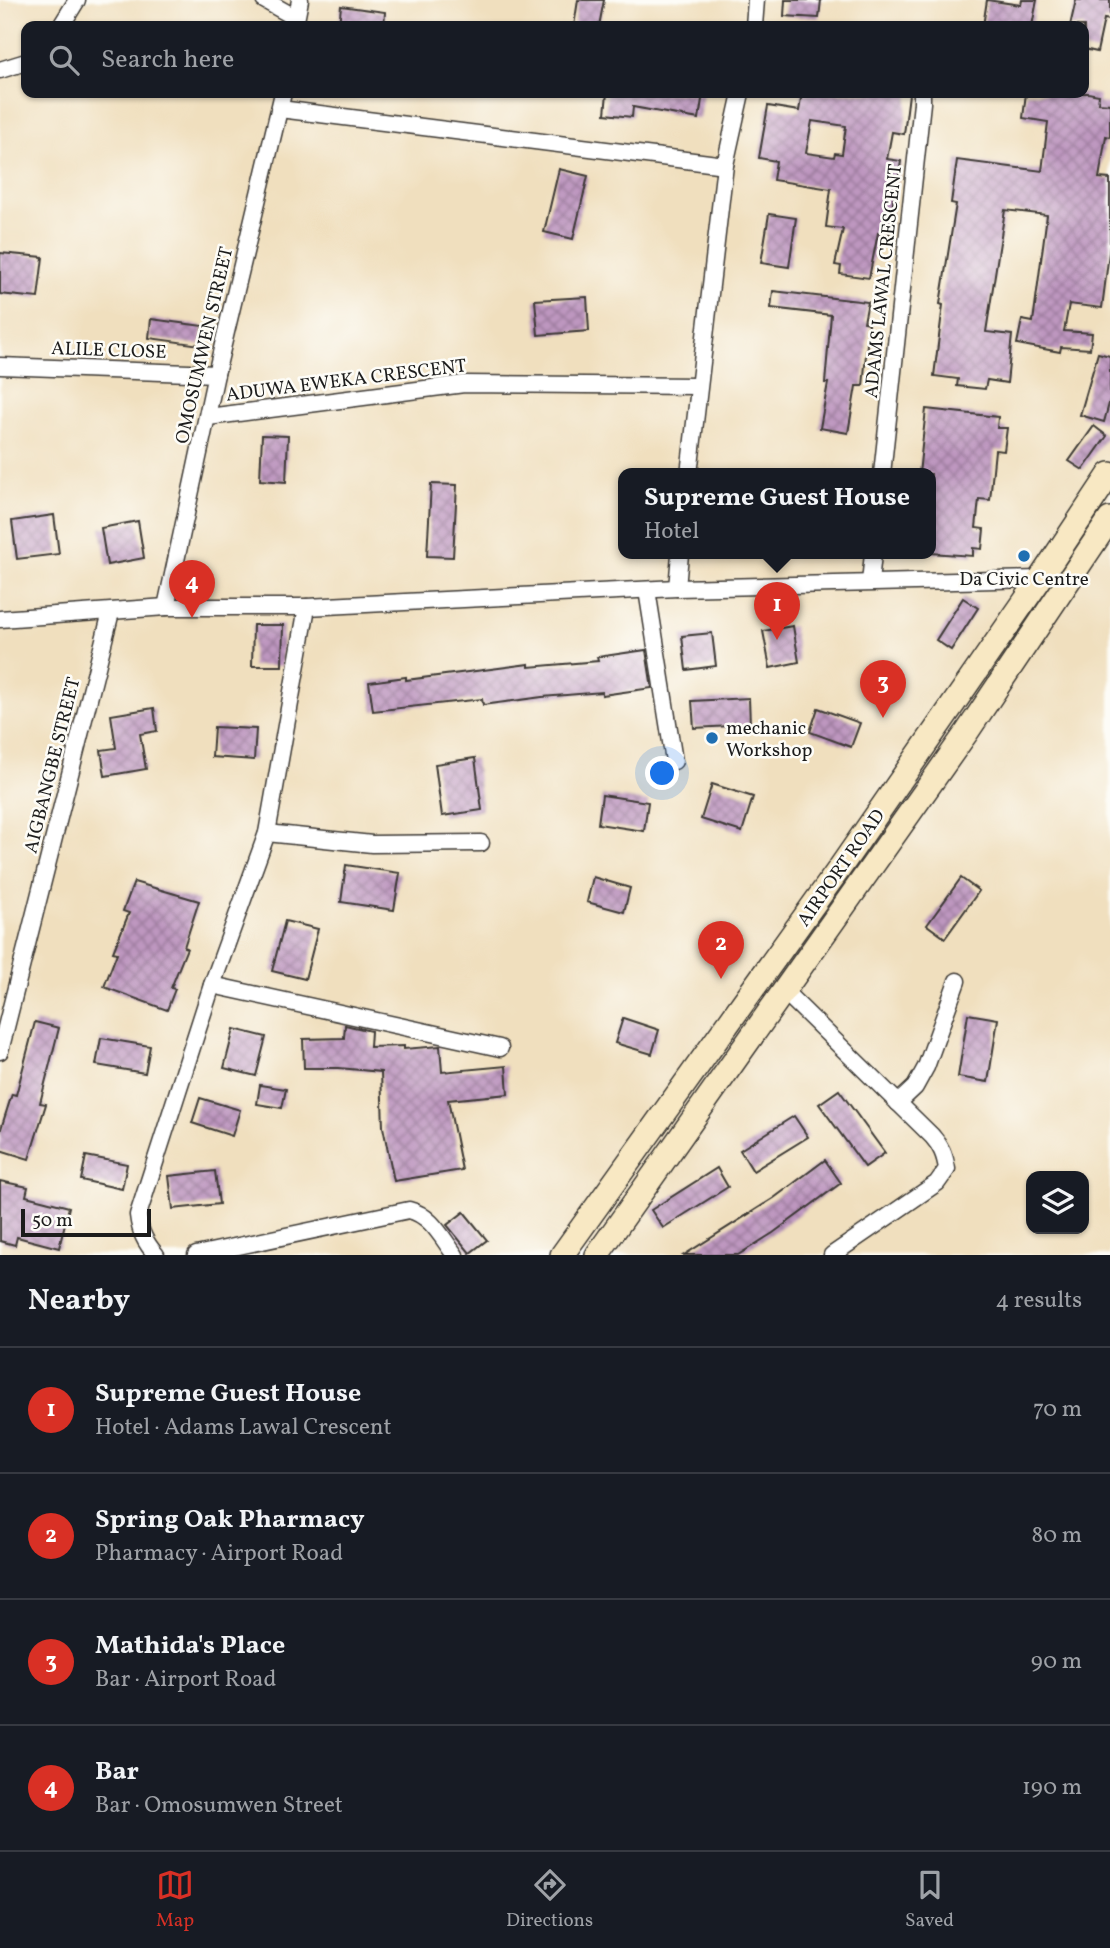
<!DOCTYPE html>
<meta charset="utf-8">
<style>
body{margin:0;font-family:Vollkorn,serif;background:#20242c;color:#f1f3f6}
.controls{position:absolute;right:21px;bottom:21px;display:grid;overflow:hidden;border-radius:14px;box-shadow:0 2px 5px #0004}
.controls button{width:63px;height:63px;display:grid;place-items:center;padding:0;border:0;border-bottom:2px solid #363941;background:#171b24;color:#f1f3f6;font:35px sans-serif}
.scale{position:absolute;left:21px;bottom:18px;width:130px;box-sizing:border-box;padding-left:7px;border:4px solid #1c1c1c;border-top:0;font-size:19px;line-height:24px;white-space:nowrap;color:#1c1c1c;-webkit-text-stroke:5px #fdfcf7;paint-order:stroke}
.you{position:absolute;left:663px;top:774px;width:24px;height:24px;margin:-18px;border:5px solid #fff;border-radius:50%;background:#1a73e8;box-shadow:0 0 0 10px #1a73e833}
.badge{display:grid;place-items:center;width:46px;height:46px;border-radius:50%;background:#d93025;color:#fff;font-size:23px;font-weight:700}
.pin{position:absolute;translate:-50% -58px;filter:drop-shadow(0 2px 4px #0008)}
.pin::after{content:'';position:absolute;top:37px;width:24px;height:21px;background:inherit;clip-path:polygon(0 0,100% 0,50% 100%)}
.popup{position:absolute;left:618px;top:468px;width:318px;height:91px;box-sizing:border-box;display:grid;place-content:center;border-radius:14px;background:#171b24;filter:drop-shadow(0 2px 5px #0005);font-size:23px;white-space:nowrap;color:#9ea1a6}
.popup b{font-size:26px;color:#f1f3f6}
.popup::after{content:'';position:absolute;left:50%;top:100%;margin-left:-14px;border:14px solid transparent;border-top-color:#171b24}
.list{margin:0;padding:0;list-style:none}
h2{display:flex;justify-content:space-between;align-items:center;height:91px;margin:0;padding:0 28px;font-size:30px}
h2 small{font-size:23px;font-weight:400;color:#9ea1a6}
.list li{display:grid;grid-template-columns:46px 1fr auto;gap:21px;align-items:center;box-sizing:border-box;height:126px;padding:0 28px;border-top:2px solid #363941}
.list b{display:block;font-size:26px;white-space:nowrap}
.list p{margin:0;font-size:23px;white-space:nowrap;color:#9ea1a6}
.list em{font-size:23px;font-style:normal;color:#9ea1a6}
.icon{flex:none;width:38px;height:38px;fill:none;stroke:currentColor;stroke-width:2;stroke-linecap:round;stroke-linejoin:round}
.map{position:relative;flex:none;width:1110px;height:1255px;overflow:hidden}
.search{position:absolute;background:#171b24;box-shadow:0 2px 5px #0004;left:21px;right:21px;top:21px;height:77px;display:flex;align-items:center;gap:18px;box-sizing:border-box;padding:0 24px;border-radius:14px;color:#9ea1a6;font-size:26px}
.sheet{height:595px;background:#171b24}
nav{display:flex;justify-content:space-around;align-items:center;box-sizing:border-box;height:98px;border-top:2px solid #363941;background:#171b24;font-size:19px;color:#9ea1a6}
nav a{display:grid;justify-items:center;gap:4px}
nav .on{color:#d93025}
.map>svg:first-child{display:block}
.building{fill:url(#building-cross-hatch);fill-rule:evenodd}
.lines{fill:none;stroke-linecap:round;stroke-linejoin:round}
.minor-casing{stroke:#3c3934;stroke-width:19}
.secondary-casing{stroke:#3c3934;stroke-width:26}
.minor{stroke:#fff;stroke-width:16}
.secondary{stroke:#f8e8c3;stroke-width:23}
.poi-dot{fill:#1f6fb2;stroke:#fdfcf7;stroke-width:2.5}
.labels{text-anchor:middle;stroke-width:5;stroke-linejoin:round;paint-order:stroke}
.street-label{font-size:19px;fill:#1c1c1c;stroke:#fdfcf7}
.poi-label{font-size:19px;fill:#1c1c1c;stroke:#fdfcf7}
</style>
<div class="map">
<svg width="1110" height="1255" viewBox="0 0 1110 1255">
<defs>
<pattern id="building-cross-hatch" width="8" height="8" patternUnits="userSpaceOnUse" patternTransform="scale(1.75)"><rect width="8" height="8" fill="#be97c0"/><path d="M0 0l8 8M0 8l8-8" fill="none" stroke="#9a7a9b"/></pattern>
</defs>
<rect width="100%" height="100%" fill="#fdfcf7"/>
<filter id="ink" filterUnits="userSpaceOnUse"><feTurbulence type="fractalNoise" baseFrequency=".0143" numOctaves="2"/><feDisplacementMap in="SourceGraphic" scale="14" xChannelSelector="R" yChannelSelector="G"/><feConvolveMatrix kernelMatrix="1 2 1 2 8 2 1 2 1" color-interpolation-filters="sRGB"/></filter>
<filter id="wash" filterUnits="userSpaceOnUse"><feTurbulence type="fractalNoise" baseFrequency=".00686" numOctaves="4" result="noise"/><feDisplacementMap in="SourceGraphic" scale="28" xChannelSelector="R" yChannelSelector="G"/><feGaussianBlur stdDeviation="1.57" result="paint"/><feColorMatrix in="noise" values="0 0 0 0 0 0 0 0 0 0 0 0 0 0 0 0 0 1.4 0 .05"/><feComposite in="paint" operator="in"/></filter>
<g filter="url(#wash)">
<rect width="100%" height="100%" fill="#f0dfbe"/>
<g id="blocks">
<!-- building -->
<g class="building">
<path d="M 578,0 L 604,0 L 599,26 L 574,26 Z"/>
<path d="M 785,0 L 821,0 L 819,18 L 784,16 Z"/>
<path d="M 987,0 L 1021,5 L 1022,0 L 1037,0 L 1032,26 L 983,26 Z"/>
<path d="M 1076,0 L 1110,0 L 1110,20 L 1104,19 L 1097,52 L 1084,49 L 1084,26 L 1070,26 Z"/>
<path d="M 341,6 L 385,12 L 384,26 L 339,26 Z"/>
<path d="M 607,93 L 703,93 L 699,119 L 633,107 L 632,117 L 605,114 Z"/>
<path d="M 802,93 L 897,93 L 909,94 L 904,134 L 892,132 L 887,159 L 901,161 L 896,195 L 894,195 L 889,235 L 878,233 L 869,278 L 840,274 L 841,266 L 835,265 L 843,229 L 826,227 L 831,189 L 773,180 L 776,161 L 759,158 L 768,106 L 799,111 ZM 812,121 L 846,126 L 842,154 L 835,153 L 834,157 L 806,153 Z"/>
<path d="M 1026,93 L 1088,93 L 1099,95 L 1098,103 L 1110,104 L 1110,137 L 1106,136 L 1099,178 L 1110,179 L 1110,245 L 1102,308 L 1069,304 L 1064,331 L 1092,333 L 1090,349 L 1061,347 L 1060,352 L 1017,344 L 1022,320 L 1033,322 L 1047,215 L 1005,210 L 986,332 L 1012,335 L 1007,383 L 987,380 L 985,389 L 957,386 L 958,379 L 934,376 L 943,305 L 940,304 L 956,204 L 951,203 L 957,160 L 1042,171 L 1048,122 L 1023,118 Z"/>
<path d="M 559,169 L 588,176 L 573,239 L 544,232 Z"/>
<path d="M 769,214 L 796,218 L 789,267 L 761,263 Z"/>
<path d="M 0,253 L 43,257 L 38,298 L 0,294 Z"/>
<path d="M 773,291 L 868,302 L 864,322 L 869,323 L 863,386 L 856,386 L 848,433 L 820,428 L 828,383 L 825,383 L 831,315 L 771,308 Z"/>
<path d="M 587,297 L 589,331 L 538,335 L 535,300 Z"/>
<path d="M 151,319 L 203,326 L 200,345 L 149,338 Z"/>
<path d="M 1098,353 L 1110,356 L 1110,400 L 1104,422 L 1080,415 Z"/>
<path d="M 926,409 L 998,417 L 997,428 L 1007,428 L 1004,451 L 995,450 L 990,500 L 979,499 L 976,528 L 984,529 L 982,549 L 973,548 L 973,556 L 931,553 L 931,474 L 919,474 Z"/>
<path d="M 1094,426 L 1107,436 L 1083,470 L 1069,461 Z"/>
<path d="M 262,435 L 288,436 L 286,482 L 260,480 Z"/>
<path d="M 431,484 L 457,485 L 453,557 L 427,556 Z"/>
<path d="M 54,515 L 59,554 L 17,559 L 12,521 Z"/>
<path d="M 138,521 L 144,558 L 107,565 L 101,528 Z"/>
<path d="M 963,598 L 978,608 L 951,650 L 936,640 Z"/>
<path d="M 253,625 L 283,625 L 282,666 L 252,666 Z"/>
<path d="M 793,626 L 799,662 L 770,668 L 763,631 Z"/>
<path d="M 712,633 L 716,666 L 686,670 L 682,636 Z"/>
<path d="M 646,650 L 652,688 L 602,695 L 602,692 L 542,697 L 483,705 L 482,699 L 373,711 L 369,682 L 406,677 L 406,680 L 529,664 L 529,667 L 598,661 L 597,657 Z"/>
<path d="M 749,698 L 750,725 L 694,728 L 692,701 Z"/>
<path d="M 154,708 L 157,731 L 140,734 L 146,769 L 105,776 L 101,750 L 116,748 L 111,715 Z"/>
<path d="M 818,708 L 860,723 L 851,747 L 810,732 Z"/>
<path d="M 214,727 L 256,729 L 254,760 L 212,757 Z"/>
<path d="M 475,758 L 482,810 L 442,816 L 435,764 Z"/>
<path d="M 712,784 L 753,797 L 742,832 L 701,819 Z"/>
<path d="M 602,795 L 648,802 L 644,831 L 598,824 Z"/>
<path d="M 346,865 L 400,873 L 394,910 L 341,902 Z"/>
<path d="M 593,877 L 630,888 L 624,912 L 587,902 Z"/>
<path d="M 961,878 L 979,891 L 945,938 L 927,925 Z"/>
<path d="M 134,882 L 199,901 L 184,947 L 187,948 L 171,988 L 175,989 L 167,1010 L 104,987 L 117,953 L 113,952 L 129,913 L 123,911 Z"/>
<path d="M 285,921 L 318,929 L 305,979 L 272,971 Z"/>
<path d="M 968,1014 L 998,1019 L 988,1082 L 958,1077 Z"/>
<path d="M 623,1018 L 659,1030 L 652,1054 L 615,1043 Z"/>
<path d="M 35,1022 L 59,1028 L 40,1103 L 46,1104 L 29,1159 L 0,1150 L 0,1132 L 12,1094 L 16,1095 Z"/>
<path d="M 345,1025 L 371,1031 L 370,1047 L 404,1046 L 404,1049 L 440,1046 L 442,1072 L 506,1066 L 508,1094 L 448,1100 L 462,1170 L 394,1181 L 383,1127 L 381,1072 L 339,1068 L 304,1068 L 303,1039 L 344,1038 Z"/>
<path d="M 234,1029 L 266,1037 L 256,1076 L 224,1068 Z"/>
<path d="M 101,1038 L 150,1046 L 145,1073 L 96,1065 Z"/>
<path d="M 260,1085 L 286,1089 L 282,1108 L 257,1104 Z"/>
<path d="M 839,1090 L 885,1153 L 865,1167 L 819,1104 Z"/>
<path d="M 200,1098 L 240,1110 L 232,1136 L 192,1123 Z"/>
<path d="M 794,1116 L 808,1137 L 753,1171 L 740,1150 Z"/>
<path d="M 86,1156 L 127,1164 L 122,1189 L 81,1180 Z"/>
<path d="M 825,1160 L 841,1183 L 773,1233 L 738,1255 L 684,1255 L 774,1198 Z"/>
<path d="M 717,1168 L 728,1187 L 663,1228 L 651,1210 Z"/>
<path d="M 215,1171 L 219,1204 L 173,1209 L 169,1176 Z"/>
<path d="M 0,1181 L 28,1187 L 26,1196 L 69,1207 L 59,1248 L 17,1237 L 15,1245 L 0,1241 Z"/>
<path d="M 464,1212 L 487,1240 L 470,1253 L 447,1225 Z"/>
</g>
</g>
</g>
<g filter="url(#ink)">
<use href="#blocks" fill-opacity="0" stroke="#3c3934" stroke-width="2"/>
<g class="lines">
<defs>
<g id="minor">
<path d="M 264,0 L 296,18"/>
<path d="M 61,26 L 77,0"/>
<path d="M 295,26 L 300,0"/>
<path d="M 754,26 L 756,0"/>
<path d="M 0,70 L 26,62"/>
<path d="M 280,109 L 725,165"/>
<path d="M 0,366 L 216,374"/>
<path d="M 208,417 L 464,384 L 698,386"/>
<path d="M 689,474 L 725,165 L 741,93"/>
<path d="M 882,474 L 922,103 L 922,93"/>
<path d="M 870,582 L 873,554"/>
<path d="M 677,588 L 680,554"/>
<path d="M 647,590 L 674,761"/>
<path d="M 166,607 L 216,374 L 283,93"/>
<path d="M 0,619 L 166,607 L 307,607 L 677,588 L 1040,579"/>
<path d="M 267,833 L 372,844 L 481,843"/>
<path d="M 212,985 L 500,1048"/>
<path d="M 784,991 L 932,1136 C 941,1146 945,1155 947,1169 L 937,1183 L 832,1255"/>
<path d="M 0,1051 L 111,612"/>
<path d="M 898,1103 L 915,1087 L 926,1067 L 957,981"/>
<path d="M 156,1255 C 145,1242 140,1232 138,1215 L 212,985 L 267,833 L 307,607"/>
<path d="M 196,1255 L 409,1210 C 431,1215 442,1238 455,1255"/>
</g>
<g id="secondary">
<path d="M 562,1255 L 839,869 L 1040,579 L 1110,474"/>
<path d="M 597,1255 L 967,732 L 1110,519"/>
</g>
</defs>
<!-- minor casing -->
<use href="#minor" class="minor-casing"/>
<!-- secondary casing -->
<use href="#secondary" class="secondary-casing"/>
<!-- minor -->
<use href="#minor" class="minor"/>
<!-- secondary -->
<use href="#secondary" class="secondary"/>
</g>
</g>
<!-- markers -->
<g class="poi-dot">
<circle cx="1024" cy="556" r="7"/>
<circle cx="712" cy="738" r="7"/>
</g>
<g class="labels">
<!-- street labels -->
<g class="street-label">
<text transform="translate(882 281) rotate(-84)" y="7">ADAMS LAWAL CRESCENT</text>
<text transform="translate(203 345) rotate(-77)" y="7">OMOSUMWEN STREET</text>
<text transform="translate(109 349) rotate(2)" y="7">ALILE CLOSE</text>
<text transform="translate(346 379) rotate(-7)" y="7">ADUWA EWEKA CRESCENT</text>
<text transform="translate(51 765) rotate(-76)" y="7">AIGBANGBE STREET</text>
<text transform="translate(840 867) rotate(-55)" y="7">AIRPORT ROAD</text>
</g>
<!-- poi labels -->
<g class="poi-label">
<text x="1024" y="585">Da Civic Centre</text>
<text x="726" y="734" text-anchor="start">mechanic<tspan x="726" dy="22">Workshop</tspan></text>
</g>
</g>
</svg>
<div class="controls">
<button><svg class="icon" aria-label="layers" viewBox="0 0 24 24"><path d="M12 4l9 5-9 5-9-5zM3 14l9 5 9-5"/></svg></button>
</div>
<div class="scale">50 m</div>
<div class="you"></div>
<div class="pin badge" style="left:777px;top:640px">1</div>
<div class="popup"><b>Supreme Guest House</b>Hotel</div>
<div class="pin badge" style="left:721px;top:979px">2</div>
<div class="pin badge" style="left:883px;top:718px">3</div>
<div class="pin badge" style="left:192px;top:618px">4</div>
<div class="search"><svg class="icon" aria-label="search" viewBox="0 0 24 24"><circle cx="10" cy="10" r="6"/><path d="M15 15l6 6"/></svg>Search here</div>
</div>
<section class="sheet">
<h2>Nearby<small>4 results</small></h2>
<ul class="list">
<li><span class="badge">1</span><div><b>Supreme Guest House</b><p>Hotel · Adams Lawal Crescent</p></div><em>70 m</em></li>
<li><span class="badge">2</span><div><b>Spring Oak Pharmacy</b><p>Pharmacy · Airport Road</p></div><em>80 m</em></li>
<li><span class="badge">3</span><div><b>Mathida's Place</b><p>Bar · Airport Road</p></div><em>90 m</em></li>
<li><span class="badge">4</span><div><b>Bar</b><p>Bar · Omosumwen Street</p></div><em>190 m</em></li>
</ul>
</section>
<nav>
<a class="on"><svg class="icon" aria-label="map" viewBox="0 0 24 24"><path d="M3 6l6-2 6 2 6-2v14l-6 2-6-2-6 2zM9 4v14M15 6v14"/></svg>Map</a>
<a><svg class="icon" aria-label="directions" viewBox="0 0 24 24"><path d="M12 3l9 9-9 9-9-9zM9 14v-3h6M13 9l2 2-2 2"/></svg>Directions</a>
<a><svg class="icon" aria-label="saved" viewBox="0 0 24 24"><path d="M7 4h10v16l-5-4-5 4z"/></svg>Saved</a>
</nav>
